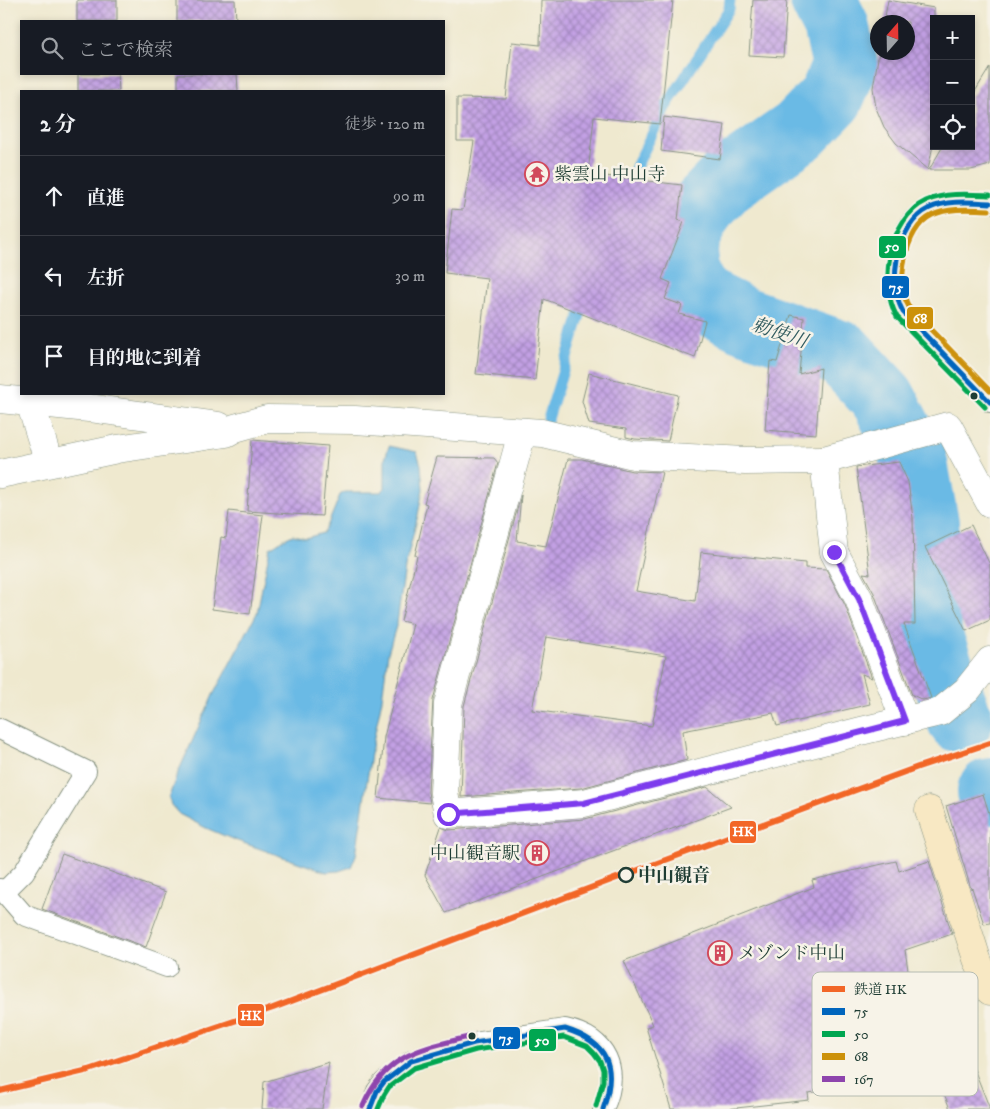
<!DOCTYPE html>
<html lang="ja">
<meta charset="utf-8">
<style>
body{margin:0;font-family:"IM FELL DW Pica","Noto Serif JP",serif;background:#242831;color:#f1f3f6}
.controls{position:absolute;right:15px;top:15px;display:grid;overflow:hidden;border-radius:0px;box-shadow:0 2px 8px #0003}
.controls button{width:45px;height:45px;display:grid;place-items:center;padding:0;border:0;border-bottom:1px solid #363941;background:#171b24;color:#f1f3f6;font:25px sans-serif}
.compass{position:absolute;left:870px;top:15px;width:45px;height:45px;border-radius:50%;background:#171b24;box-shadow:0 2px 8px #0003;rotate:20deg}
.stop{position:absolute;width:15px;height:15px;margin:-11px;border:4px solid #7c3aed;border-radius:50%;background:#fff}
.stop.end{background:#7c3aed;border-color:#fff;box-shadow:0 1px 5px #0008}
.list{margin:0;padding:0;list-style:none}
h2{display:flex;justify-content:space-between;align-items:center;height:65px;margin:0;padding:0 20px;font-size:21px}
h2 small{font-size:16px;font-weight:400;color:#9ea1a6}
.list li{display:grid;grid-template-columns:32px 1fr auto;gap:15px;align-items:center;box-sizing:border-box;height:80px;padding:0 20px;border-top:1px solid #363941}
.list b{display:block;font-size:19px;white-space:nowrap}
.list em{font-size:16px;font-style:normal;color:#9ea1a6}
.icon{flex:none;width:28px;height:28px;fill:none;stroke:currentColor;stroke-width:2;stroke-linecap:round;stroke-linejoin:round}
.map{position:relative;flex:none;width:990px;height:1109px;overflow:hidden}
.search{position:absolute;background:#171b24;box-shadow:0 2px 8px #0003;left:20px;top:20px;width:425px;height:55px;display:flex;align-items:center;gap:12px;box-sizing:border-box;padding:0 18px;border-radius:0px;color:#9ea1a6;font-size:19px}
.panel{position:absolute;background:#171b24;box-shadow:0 2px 8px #0003;left:20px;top:90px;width:425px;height:305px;border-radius:0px}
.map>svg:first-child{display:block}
.water{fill:#6abae5;stroke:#447c8c}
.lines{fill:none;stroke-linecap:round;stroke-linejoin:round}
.stream{stroke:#6abae5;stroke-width:11}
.river{stroke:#6abae5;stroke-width:66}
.building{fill:url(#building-cross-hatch);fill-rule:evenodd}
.service-casing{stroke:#879382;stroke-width:22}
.minor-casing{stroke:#879382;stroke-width:29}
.secondary-casing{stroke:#879382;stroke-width:29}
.service{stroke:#fff;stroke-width:20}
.minor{stroke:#fff;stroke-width:28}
.secondary{stroke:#f8e8c3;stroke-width:28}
.bus-1-casing{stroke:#f7f3e8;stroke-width:9}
.bus-2-casing{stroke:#f7f3e8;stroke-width:9}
.bus-3-casing{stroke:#f7f3e8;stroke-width:9}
.bus-4-casing{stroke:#f7f3e8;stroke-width:9}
.bus-1{stroke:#0065bd;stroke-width:5}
.bus-2{stroke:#00a651;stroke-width:5}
.bus-3{stroke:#cc910a;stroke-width:5}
.bus-4{stroke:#8e44ad;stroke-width:5}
.rail-1-casing{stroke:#f7f3e8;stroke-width:10}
.rail-1{stroke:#f26627;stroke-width:6}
.route{stroke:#7c3aed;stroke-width:6}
.bus-dot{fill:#1f3d34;stroke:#f7f3e8;stroke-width:2}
.stop-dot{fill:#f7f3e8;stroke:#1f3d34;stroke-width:2.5}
.labels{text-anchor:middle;stroke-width:5;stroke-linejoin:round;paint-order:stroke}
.poi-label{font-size:18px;fill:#1f3d34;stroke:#f7f3e8;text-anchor:start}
.stop-label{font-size:18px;font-weight:bold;fill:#1f3d34;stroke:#f7f3e8;text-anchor:start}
.water-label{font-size:19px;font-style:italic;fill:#325c60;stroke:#f7f3e8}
.key{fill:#f7f3e8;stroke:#b6bcb2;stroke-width:1}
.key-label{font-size:14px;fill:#1f3d34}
.line-badge{stroke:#f7f3e8;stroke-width:2}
.badge-label{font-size:14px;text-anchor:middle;font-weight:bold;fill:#fff}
</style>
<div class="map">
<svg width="990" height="1109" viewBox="0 0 990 1109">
<defs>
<pattern id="building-cross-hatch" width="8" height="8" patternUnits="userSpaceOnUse" patternTransform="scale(1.25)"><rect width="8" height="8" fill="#c3a0e4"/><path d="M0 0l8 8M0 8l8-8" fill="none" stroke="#9e84ba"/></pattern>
</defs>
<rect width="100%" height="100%" fill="#f7f3e8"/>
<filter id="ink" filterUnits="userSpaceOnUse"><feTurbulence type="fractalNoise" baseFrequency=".02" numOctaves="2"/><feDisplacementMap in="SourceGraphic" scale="10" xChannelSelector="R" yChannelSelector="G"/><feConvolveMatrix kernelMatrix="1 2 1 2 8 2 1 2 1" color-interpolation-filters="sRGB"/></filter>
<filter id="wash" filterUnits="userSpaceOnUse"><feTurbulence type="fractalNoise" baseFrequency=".0096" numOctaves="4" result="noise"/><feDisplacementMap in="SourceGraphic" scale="20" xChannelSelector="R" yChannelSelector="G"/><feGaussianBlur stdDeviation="1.12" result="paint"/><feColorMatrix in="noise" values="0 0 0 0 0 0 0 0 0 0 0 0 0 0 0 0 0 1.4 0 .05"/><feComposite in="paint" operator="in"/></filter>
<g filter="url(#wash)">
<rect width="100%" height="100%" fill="#efe9cf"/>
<!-- water -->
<path class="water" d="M 389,446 L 417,452 L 421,465 L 423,489 L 418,515 L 405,567 L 397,623 L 388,653 L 382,699 L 372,747 L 356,855 L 351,867 L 339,871 L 326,872 L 232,839 L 206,828 L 179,814 L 171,805 L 169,797 L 176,777 L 213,695 L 257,613 L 270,548 L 284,539 L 293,535 L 306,538 L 323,533 L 327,527 L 340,495 L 345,492 L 381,492 L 385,488 L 385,459 Z"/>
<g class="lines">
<!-- stream -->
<g class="stream">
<path d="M 627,194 L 636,167 L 665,108 L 729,9 L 730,0"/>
<path d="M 548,419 L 585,299"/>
</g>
<!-- river -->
<g class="river">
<path d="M 823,0 L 836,25 L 845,65 L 831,98 L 799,131 L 727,181 L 703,206 L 686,238 L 684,268 L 698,297 L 742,319 L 842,354 L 883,398 L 914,458 L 926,523 L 929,634 L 960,720"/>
<path d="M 990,791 L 990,792"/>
</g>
</g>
<g id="blocks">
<!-- building -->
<g class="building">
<rect x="77" y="0" width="40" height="21"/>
<path d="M 177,0 L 235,0 L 236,21 L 177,21 Z"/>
<path d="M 541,0 L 673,0 L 660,124 L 594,117 L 588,174 L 682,185 L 678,220 L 684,222 L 662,279 L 671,283 L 665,299 L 682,305 L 679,314 L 705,321 L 695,358 L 544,299 L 535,380 L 476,374 L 487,278 L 445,273 L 452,209 L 463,210 L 474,141 L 457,141 L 457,98 L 506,99 L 512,42 L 540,45 Z"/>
<path d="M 753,0 L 787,0 L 783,57 L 749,55 Z"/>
<path d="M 888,0 L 934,8 L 934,140 L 928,170 L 896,143 L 884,127 L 876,108 L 873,88 L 879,52 L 908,52 L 908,22 L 884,22 Z"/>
<path d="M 990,67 L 990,165 L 971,170 L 929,170 L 943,146 L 971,146 L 971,98 Z"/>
<path d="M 78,74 L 118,74 L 119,91 L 78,91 Z"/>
<path d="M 178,74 L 237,74 L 238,91 L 178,91 Z"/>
<path d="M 664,117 L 725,125 L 720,159 L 661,151 Z"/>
<path d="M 791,315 L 804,318 L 799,374 L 821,368 L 816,434 L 765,430 L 770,361 L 777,362 Z"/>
<path d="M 589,373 L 678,395 L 668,441 L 635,439 L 626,437 L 626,429 L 589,424 L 582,401 Z"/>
<path d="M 252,440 L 328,446 L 322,516 L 247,511 Z"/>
<path d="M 437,457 L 494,458 L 498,463 L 433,700 L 428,792 L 430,803 L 378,798 L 384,737 L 413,624 L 401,621 L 417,556 L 415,555 L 427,504 L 424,503 Z"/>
<path d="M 568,459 L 582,459 L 632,471 L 662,472 L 636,591 L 695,601 L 701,552 L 805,563 L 805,568 L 826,569 L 845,605 L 872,678 L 862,674 L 870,704 L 777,726 L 773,713 L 683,731 L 687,760 L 581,788 L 461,797 L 464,706 L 521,495 L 517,541 L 546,546 ZM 546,637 L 666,656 L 652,726 L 532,710 Z"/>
<path d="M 899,462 L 908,482 L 913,518 L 915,624 L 904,624 L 931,698 L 923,700 L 912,695 L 874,593 L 863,573 L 870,574 L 856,467 Z"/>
<path d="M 229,511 L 263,515 L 250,614 L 212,609 L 221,537 L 226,538 Z"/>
<path d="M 971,525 L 990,565 L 990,620 L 966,631 L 925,547 Z"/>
<path d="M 707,787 L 731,807 L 446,913 L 425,875 L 441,827 L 449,830 L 585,819 Z"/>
<path d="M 983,794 L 990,816 L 990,923 L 984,924 L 972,888 L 971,889 L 946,806 Z"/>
<path d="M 62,854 L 166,892 L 146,947 L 42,909 Z"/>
<path d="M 896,861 L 899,871 L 929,861 L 952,934 L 905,950 L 915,1016 L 945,1004 L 970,1071 L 974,1069 L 990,1109 L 950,1109 L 935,1070 L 881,1090 L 878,1084 L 808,1093 L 809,1100 L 727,1109 L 671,1109 L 646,1027 L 653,1025 L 624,961 L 814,887 L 812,880 Z"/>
<path d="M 329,1062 L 322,1109 L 262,1109 L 264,1082 Z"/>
</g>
</g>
</g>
<g filter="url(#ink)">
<use href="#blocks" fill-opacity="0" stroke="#879382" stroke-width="1"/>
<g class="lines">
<defs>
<g id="service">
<path d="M 990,203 C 958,200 917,199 904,235 C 901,243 899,252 897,261 C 894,279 893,297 903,312 L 990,402"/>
<path d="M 0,729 L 86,771 L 24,872 L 4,892"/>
<path d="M 0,889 L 4,892 L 24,915 L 167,967"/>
<path d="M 370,1109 L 377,1091 L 384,1082 L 411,1061 L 474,1043 L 565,1029 C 607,1038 621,1070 603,1109"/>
</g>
<g id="minor">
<path d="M 0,399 L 89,408 L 219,426"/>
<path d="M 30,402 L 49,463"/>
<path d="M 522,433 L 448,704 L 444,793 L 448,814 L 584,803 L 861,731 L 940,712 L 967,690 L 990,661"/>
<path d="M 824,460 L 948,426 L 990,503"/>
<path d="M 0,474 L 117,449 L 226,433 L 235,428 L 267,419 L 355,420 L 542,433 L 633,455 L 745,461 L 824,460 L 834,552 L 859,599 L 905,721"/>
</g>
<path id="secondary" d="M 929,810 L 977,959 L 990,991"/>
</defs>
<!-- service casing -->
<use href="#service" class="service-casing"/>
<!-- minor casing -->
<use href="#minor" class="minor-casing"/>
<!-- secondary casing -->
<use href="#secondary" class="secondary-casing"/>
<!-- service -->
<use href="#service" class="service"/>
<!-- minor -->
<use href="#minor" class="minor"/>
<!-- secondary -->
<use href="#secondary" class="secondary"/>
<defs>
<g id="bus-1">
<path d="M 990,203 C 939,199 909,203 897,259 C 894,277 894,295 903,312 L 990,402"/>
<path d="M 370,1109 L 377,1091 L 384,1082 L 411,1061 L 474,1043 L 565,1029 C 608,1042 618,1067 603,1109"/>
</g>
<g id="bus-2">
<path d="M 985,407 L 897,317 C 878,284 889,218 926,201 C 946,192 969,194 990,195"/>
<path d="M 378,1109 L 384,1095 L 389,1087 L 414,1068 L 476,1050 L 564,1037 L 587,1046 L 594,1053 L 600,1061 L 603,1070 L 603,1081 L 596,1106"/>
</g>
<path id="bus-3" d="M 989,210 C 941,207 914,209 904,263 C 902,278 901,294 909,307 L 990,391"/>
<path id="bus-4" d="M 363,1106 C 386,1053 421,1049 472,1036"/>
</defs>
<!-- bus-1 casing -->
<use href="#bus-1" class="bus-1-casing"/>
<!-- bus-2 casing -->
<use href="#bus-2" class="bus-2-casing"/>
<!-- bus-3 casing -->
<use href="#bus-3" class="bus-3-casing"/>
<!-- bus-4 casing -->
<use href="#bus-4" class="bus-4-casing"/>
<!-- bus-1 -->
<use href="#bus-1" class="bus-1"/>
<!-- bus-2 -->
<use href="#bus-2" class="bus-2"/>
<!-- bus-3 -->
<use href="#bus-3" class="bus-3"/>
<!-- bus-4 -->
<use href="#bus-4" class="bus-4"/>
<defs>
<path id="rail-1" d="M 0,1091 L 89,1070 L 273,1008 L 614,879 L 918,767 L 990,743"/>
</defs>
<!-- rail-1 casing -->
<use href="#rail-1" class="rail-1-casing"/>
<!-- rail-1 -->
<use href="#rail-1" class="rail-1"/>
</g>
</g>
<g class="lines" filter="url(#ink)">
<!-- route -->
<path class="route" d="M 448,814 L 584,803 L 905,721 L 859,599 L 834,552"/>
</g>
<!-- icons -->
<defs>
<symbol id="temple-ring" viewBox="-11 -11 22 22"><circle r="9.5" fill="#f7f3e8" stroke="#d1495b" stroke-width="1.5"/><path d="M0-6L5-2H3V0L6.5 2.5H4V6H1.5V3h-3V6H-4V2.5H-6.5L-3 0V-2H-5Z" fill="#d1495b"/></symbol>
<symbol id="building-ring" viewBox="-11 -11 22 22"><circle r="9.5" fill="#f7f3e8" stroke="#d1495b" stroke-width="1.5"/><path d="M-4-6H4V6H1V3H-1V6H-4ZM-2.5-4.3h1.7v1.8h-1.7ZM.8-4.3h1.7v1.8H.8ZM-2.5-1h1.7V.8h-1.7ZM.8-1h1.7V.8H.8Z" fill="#d1495b"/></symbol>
</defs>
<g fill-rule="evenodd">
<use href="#temple-ring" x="523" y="160" width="28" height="28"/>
<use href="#building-ring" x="523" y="839" width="28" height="28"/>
<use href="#building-ring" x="706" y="939" width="28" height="28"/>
</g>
<!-- markers -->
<g class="bus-dot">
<circle cx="974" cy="396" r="4.5"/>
<circle cx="472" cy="1036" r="4.5"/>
</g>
<circle class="stop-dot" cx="626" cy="875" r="7"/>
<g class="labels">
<!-- poi labels -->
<g class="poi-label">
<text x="554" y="180">紫雲山 中山寺</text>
<text x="520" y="859" text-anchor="end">中山観音駅</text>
<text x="738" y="959">メゾンド中山</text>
</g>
<!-- stop labels -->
<g class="stop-label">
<text x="638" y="881">中山観音</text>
</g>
<!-- water labels -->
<g class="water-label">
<text transform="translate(780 332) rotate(19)" y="7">勅使川</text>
</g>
</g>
<!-- legend -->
<rect x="812" y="972" width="166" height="124" rx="8" class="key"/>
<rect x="822" y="986" width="23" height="6" fill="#f26627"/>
<rect x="822" y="1008" width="23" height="7" fill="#0065bd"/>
<rect x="822" y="1031" width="23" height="6" fill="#00a651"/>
<rect x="822" y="1053" width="23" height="7" fill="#cc910a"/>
<rect x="822" y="1076" width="23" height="6" fill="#8e44ad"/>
<g class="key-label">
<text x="854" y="994">鉄道 HK</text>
<text x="854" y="1016">75</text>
<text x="854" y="1039">50</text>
<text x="854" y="1061">68</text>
<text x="854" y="1084">167</text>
</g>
<g class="line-badge">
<rect x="878" y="235" width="29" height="24" rx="5" fill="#00a651"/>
<rect x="881" y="275" width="29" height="24" rx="5" fill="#0065bd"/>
<rect x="906" y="306" width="28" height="24" rx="5" fill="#cc910a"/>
<rect x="729" y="820" width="28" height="24" rx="5" fill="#f26627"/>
<rect x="237" y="1003" width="28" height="24" rx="5" fill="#f26627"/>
<rect x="492" y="1026" width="29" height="24" rx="5" fill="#0065bd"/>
<rect x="528" y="1028" width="29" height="24" rx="5" fill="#00a651"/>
</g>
<g class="badge-label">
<text x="892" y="251">50</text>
<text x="896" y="292">75</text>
<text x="920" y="323">68</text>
<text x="743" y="836">HK</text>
<text x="251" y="1020">HK</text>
<text x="506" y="1043">75</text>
<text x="542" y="1045">50</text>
</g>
</svg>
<div class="controls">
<button>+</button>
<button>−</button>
<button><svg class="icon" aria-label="locate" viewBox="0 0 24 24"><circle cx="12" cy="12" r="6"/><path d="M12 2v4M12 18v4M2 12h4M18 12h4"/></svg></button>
</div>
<svg class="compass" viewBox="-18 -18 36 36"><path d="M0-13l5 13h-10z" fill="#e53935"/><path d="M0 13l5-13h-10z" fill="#9ea1a6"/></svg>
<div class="stop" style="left:448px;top:814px"></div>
<div class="stop end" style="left:834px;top:552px"></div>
<div class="search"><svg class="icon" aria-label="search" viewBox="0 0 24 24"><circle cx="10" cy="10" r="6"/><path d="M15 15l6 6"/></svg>ここで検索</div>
<section class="panel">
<h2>2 分<small>徒歩 · 120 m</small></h2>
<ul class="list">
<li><svg class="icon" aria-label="ahead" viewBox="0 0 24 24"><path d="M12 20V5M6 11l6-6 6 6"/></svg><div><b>直進</b></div><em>90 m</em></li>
<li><svg class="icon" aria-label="left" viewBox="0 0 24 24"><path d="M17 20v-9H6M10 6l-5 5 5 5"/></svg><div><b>左折</b></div><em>30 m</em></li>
<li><svg class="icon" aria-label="arrive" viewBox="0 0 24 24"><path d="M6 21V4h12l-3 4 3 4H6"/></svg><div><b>目的地に到着</b></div></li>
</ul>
</section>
</div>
